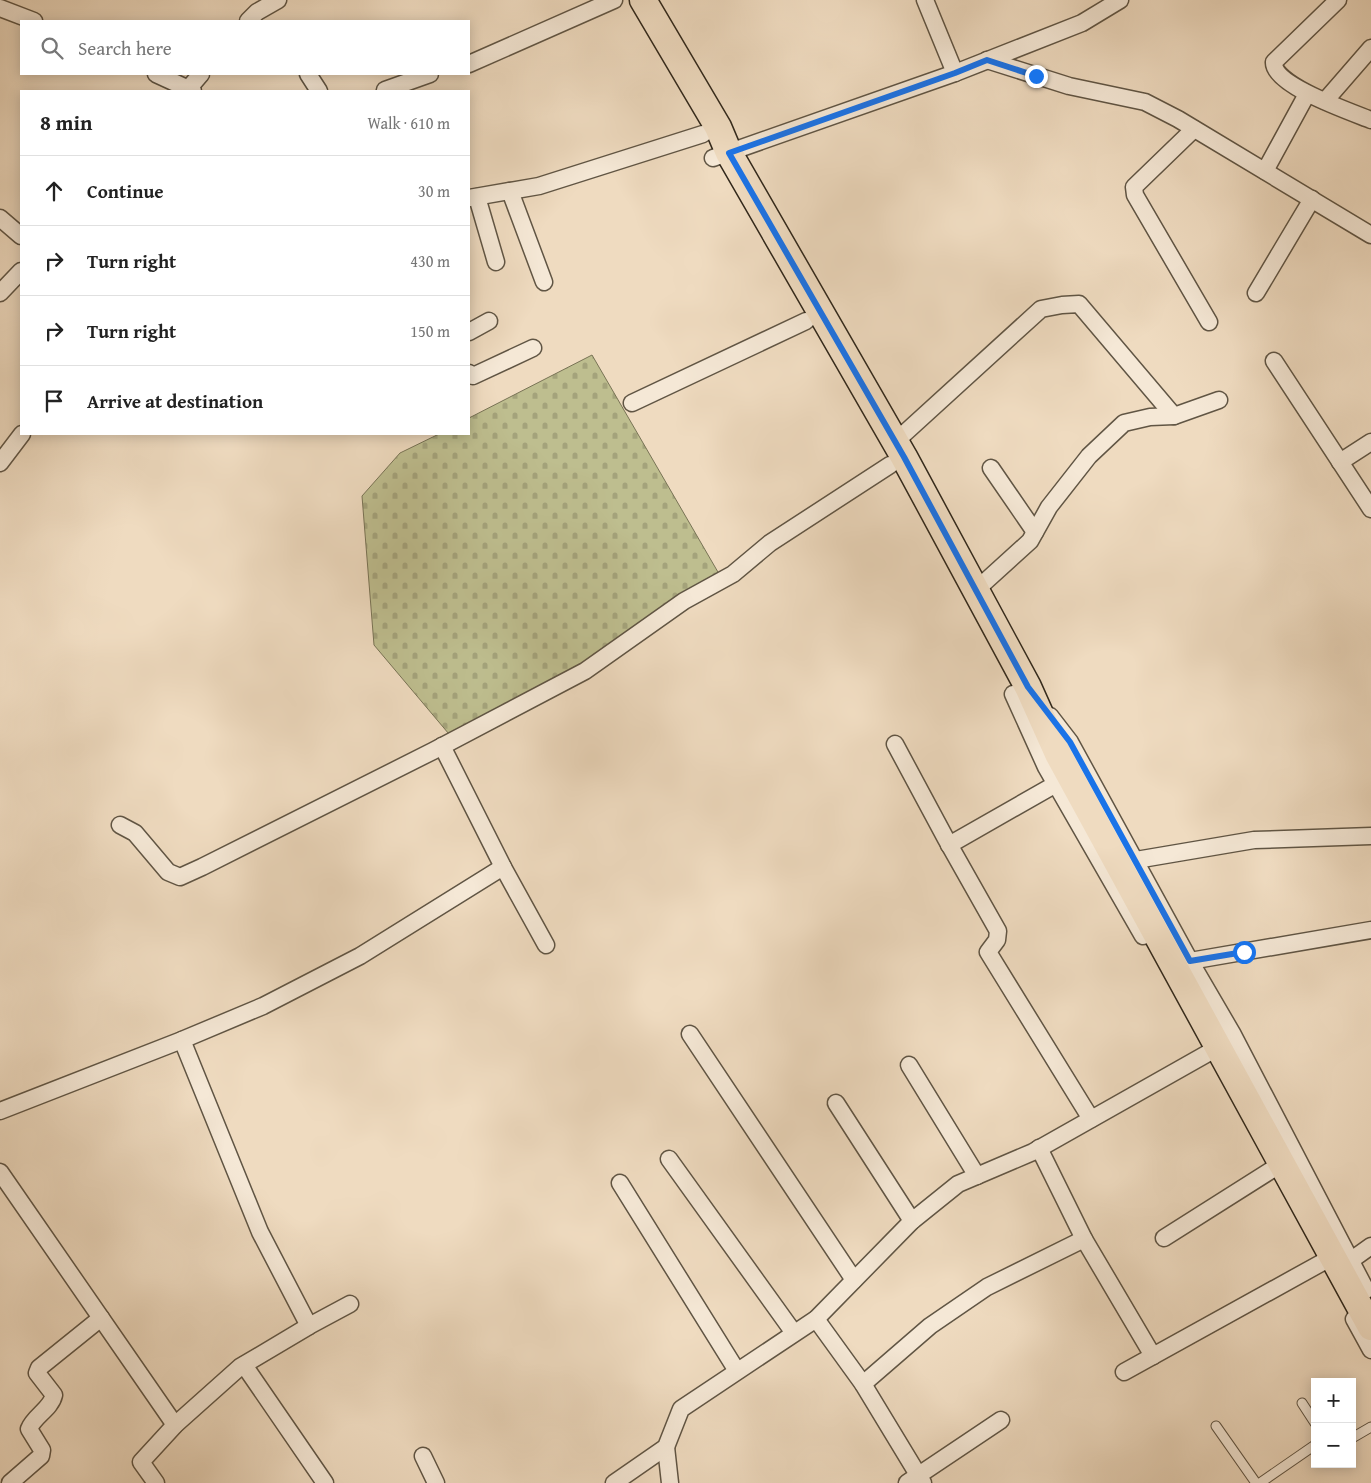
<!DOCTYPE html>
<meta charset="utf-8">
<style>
body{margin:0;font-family:"Gentium Book Plus",serif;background:#f2f2f2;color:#222}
.controls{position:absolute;right:15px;bottom:15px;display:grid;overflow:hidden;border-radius:0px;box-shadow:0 2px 12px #0003}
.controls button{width:45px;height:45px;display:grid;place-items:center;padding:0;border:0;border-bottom:1px solid #e0e0e0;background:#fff;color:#222;font:25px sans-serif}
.stop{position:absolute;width:15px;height:15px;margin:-11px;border:4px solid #1a73e8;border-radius:50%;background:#fff}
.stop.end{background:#1a73e8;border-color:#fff;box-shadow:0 1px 5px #0008}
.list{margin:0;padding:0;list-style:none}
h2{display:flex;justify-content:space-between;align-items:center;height:65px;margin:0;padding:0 20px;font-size:21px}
h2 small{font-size:16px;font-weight:400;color:#767676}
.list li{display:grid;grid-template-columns:32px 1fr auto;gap:15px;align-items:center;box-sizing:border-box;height:70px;padding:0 20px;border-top:1px solid #e0e0e0}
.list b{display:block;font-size:19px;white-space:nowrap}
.list em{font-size:16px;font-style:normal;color:#767676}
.icon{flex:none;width:28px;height:28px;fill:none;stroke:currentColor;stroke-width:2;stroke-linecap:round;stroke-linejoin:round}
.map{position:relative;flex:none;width:1371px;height:1483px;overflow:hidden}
.search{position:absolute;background:#fff;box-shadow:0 2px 12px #0003;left:20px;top:20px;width:450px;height:55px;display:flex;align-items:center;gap:12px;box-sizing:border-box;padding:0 18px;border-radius:0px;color:#767676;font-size:19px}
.panel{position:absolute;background:#fff;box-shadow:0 2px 12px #0003;left:20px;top:90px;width:450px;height:345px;border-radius:0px}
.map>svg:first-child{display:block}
.cemetery{fill:url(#cemetery-stones);stroke:#787355}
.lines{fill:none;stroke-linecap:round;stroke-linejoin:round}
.service-casing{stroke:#605544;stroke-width:11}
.minor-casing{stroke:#605544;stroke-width:19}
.primary-casing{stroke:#31281b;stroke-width:29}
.service{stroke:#f5e8d6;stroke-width:9}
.minor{stroke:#f5e8d6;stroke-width:16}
.primary{stroke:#efdbc0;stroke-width:26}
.route{stroke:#1a73e8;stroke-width:6}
</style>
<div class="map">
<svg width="1371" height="1483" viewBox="0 0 1371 1483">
<defs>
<pattern id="cemetery-stones" width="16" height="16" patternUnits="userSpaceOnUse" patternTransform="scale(1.25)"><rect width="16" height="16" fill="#bebe8f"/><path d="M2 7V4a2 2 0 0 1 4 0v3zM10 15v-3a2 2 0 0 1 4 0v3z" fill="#a4a37b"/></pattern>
</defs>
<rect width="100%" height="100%" fill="#efdbc0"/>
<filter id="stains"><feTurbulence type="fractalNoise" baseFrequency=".004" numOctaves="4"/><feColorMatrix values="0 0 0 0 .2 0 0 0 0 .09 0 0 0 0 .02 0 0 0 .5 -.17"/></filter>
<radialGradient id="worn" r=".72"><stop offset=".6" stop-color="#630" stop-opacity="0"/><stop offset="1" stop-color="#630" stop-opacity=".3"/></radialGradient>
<!-- cemetery -->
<path class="cemetery" d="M 592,355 L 722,579 L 454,740 L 374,645 L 362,496 L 400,453 L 439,434 L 469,434 L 469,418 Z"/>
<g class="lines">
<defs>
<g id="service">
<path d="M 1302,1403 L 1315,1423"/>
<path d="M 1216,1426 L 1256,1483"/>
<path d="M 1352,1438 L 1371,1427"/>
<path d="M 1260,1483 L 1315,1445"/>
</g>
<g id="minor">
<path d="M 925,0 L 955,73"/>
<path d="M 1338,0 L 1274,62 C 1272,85 1351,112 1371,120"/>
<path d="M 0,8 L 34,21"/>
<path d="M 248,21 L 257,12 L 278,0"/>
<path d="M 987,60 L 1069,86 L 1145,102 L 1178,119 L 1371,235"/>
<path d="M 469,64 L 614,0"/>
<path d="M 156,74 L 193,91"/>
<path d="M 308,74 L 319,91"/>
<path d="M 189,88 L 201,74"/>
<path d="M 385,90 L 430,74"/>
<path d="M 1325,101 L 1371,48"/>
<path d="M 1194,129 L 1134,187 L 1135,195 L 1209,322"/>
<path d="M 713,158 L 955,73 L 1082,23 L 1120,0"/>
<path d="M 1265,171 L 1307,94"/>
<path d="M 510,191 L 544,282"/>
<path d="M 477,197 L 496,262"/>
<path d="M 469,198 L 539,186 L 703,134"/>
<path d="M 0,218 L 21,236"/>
<path d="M 0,293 L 21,271"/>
<path d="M 1256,293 L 1312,199"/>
<path d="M 469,332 L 489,321"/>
<path d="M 1274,361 L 1371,509"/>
<path d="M 469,373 L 473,376 L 533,348"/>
<path d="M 632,403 L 806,321"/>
<path d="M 895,442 L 1041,309 L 1062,305 L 1079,304 L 1174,416"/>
<path d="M 1340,462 L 1371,442"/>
<path d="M 0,463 L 22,434"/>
<path d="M 991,468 L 1035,532"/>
<path d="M 976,590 L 1030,541 L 1049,507 L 1089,456 L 1124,423 L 1150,417 L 1174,416 L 1219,400"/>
<path d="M 1013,694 L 1046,767 L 1143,936"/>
<path d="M 1050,716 L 1070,742 L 1190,961 L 1232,1033 L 1366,1290"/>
<path d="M 895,744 L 946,839 L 998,931 L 997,940 L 988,952 L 1091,1119"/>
<path d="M 442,746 L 503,867 L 546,945"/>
<path d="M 120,825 L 135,833 L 168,872 L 180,877 L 202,867 L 433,751 L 585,671 L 684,601 L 733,574 L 770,543 L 890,465"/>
<path d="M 949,845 L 1056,784"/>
<path d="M 1136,860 L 1254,840 L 1371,836"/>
<path d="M 1190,961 L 1371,930"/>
<path d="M 690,1034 L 854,1280"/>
<path d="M 182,1040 L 260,1232 L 309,1326"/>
<path d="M 909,1065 L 977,1176"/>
<path d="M 836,1103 L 912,1221"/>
<path d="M 0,1111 L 182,1040 L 263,1006 L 360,956 L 503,867"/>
<path d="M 1039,1148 L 1084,1239 L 1153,1356"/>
<path d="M 669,1159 L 794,1333"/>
<path d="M 0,1172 L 175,1425"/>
<path d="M 620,1183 L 737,1371"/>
<path d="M 1164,1238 L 1273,1169"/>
<path d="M 1350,1261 L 1371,1246"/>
<path d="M 816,1319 L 863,1384 L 923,1483"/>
<path d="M 1354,1319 L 1371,1350"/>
<path d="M 244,1365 L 325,1483"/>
<path d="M 1124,1372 L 1323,1262"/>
<path d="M 863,1384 L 930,1326 L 987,1287 L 1084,1239"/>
<path d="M 666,1447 L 670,1483"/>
<path d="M 423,1456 L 436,1483"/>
<path d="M 10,1483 L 41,1456 L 42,1450 L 29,1429 C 34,1416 51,1409 54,1395 L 37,1373 L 39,1368 L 101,1318"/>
<path d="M 156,1483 L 141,1462 L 175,1425 L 240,1367 L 309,1326 L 350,1304"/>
<path d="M 614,1483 L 666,1447 L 681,1409 L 816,1319 L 912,1221 L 958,1184 L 1033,1152 L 1210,1052"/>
<path d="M 907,1483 L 1001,1420"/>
</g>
<path id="primary" d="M 643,0 L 718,127 L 729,153 L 904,457 L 1028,687 L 1058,754 L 1371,1327"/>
</defs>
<!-- service casing -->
<use href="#service" class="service-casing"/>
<!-- minor casing -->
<use href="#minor" class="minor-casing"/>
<!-- primary casing -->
<use href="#primary" class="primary-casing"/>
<!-- service -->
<use href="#service" class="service"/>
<!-- minor -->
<use href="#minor" class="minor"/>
<!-- primary -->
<use href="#primary" class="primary"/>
</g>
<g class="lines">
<!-- route -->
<path class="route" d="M 1036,76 L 987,60 L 955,73 L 729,153 L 904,457 L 1028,687 L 1070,742 L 1190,961 L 1244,952"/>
</g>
<rect width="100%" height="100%" filter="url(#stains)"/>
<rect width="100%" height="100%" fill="url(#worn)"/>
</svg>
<div class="controls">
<button>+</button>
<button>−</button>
</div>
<div class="stop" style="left:1244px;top:952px"></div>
<div class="stop end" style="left:1036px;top:76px"></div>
<div class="search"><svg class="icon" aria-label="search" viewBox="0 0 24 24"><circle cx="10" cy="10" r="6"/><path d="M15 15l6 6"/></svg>Search here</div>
<section class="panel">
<h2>8 min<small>Walk · 610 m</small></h2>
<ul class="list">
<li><svg class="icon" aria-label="ahead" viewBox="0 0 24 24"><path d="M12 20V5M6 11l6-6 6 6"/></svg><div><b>Continue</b></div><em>30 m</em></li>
<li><svg class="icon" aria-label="right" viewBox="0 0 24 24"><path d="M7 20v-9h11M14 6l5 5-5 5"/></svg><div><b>Turn right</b></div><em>430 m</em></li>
<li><svg class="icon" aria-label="right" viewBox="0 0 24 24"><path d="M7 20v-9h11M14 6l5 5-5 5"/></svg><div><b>Turn right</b></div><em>150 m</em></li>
<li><svg class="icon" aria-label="arrive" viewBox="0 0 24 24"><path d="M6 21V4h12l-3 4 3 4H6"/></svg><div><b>Arrive at destination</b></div></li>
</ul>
</section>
</div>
